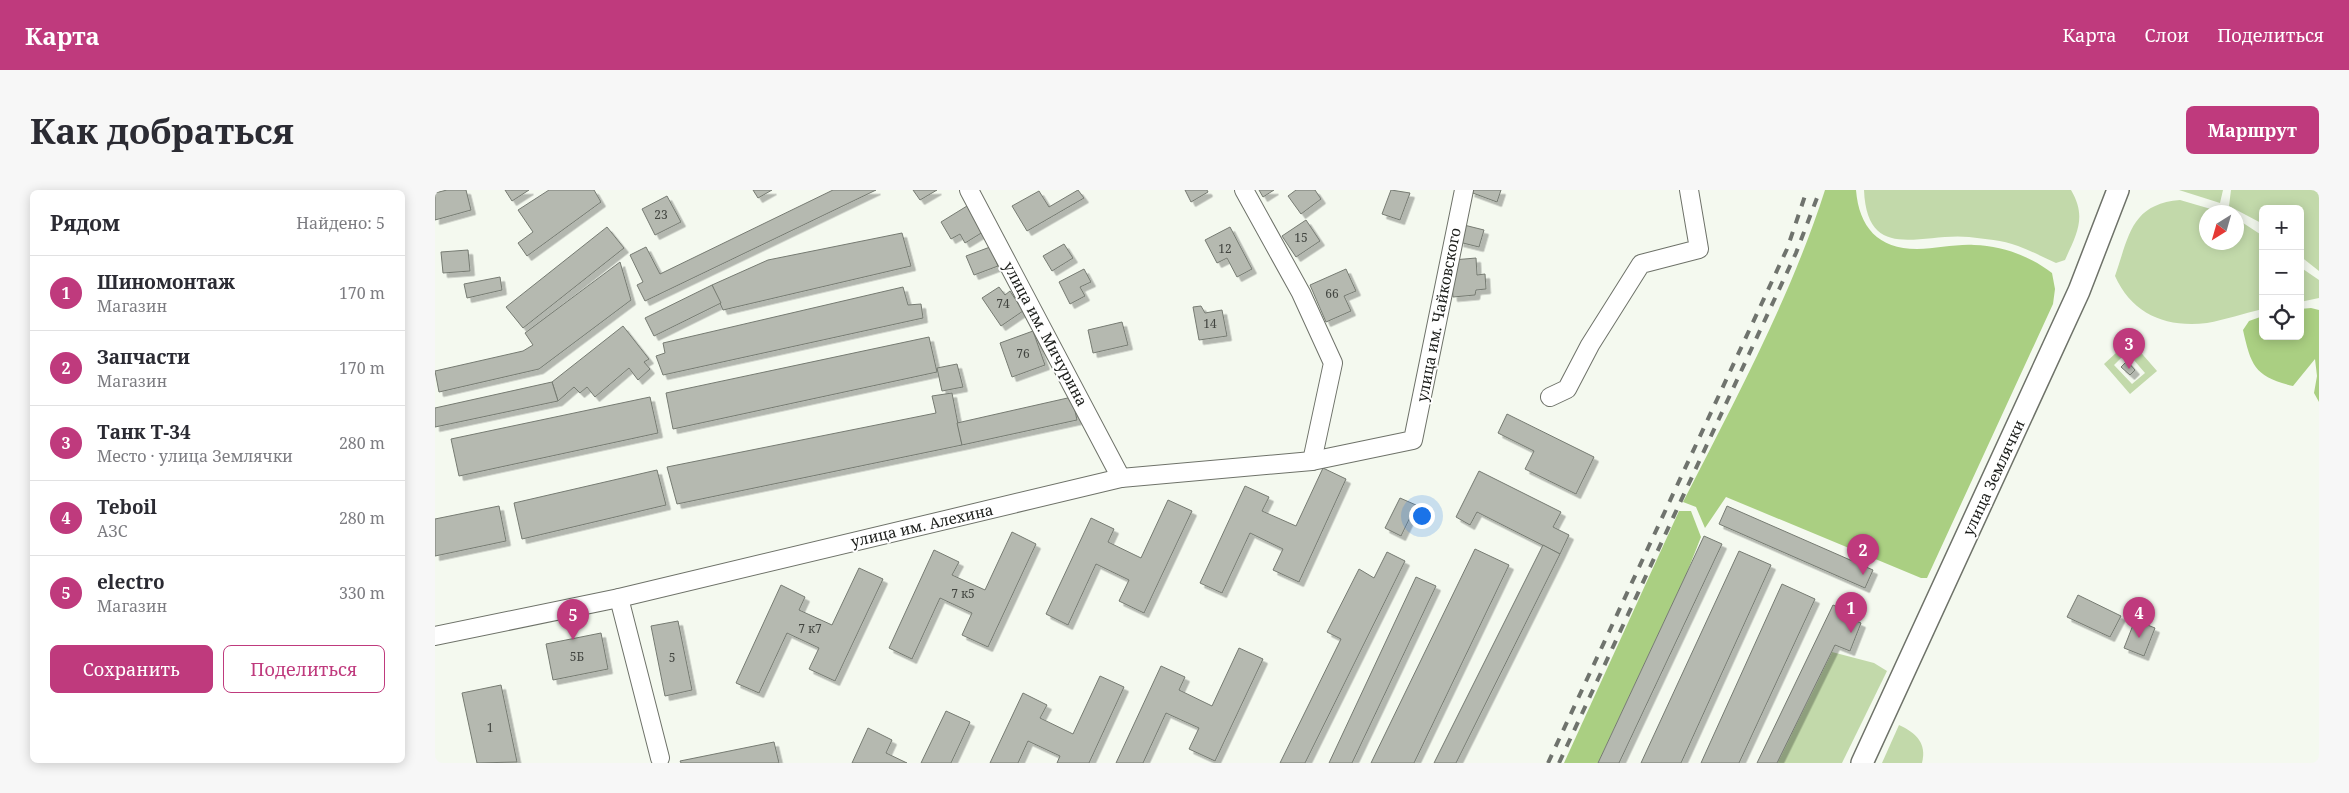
<!DOCTYPE html>
<html lang="ru">
<meta charset="utf-8">
<style>
body{margin:0;font-family:"Noto Serif",serif;background:#f7f7f7;color:#2b2b33}
.controls{position:absolute;right:15px;top:15px;display:grid;overflow:hidden;border-radius:8px;box-shadow:0 2px 12px #0003}
.controls button{width:45px;height:45px;display:grid;place-items:center;padding:0;border:0;border-bottom:1px solid #e1e1e2;background:#fff;color:#2b2b33;font:25px sans-serif}
.compass{position:absolute;left:1764px;top:15px;width:45px;height:45px;border-radius:50%;background:#fff;box-shadow:0 2px 12px #0003;rotate:217deg}
.you{position:absolute;left:986px;top:325px;width:18px;height:18px;margin:-12px;border:4px solid #fff;border-radius:50%;background:#1a73e8;box-shadow:0 0 0 8px #1a73e833}
.badge{display:grid;place-items:center;width:32px;height:32px;border-radius:50%;background:#bf3a7d;color:#fff;font-size:16px;font-weight:700}
.pin{position:absolute;translate:-50% -41px;filter:drop-shadow(0 1px 2px #0008)}
.pin::after{content:'';position:absolute;top:26px;width:18px;height:15px;background:inherit;clip-path:polygon(0 0,100% 0,50% 100%)}
.list{margin:0;padding:0;list-style:none}
h2{display:flex;justify-content:space-between;align-items:center;height:65px;margin:0;padding:0 20px;font-size:21px}
h2 small{font-size:16px;font-weight:400;color:#7c7c81}
.list li{display:grid;grid-template-columns:32px 1fr auto;gap:15px;align-items:center;box-sizing:border-box;height:75px;padding:0 20px;border-top:1px solid #e1e1e2}
.list b{display:block;font-size:19px;white-space:nowrap}
.list p{margin:0;font-size:16px;white-space:nowrap;color:#7c7c81}
.list em{font-size:16px;font-style:normal;color:#7c7c81}
.actions{display:flex;gap:10px;padding:15px 20px}
.actions a{flex:1;padding:11px 0;border:1px solid #bf3a7d;border-radius:8px;text-align:center;font-size:18px;color:#bf3a7d}
.actions .main{background:#bf3a7d;color:#fff}
.icon{flex:none;width:28px;height:28px;fill:none;stroke:currentColor;stroke-width:2;stroke-linecap:round;stroke-linejoin:round}
.map{position:relative;flex:none;width:1884px;height:573px;overflow:hidden;border-radius:8px}
header{display:flex;align-items:center;gap:30px;box-sizing:border-box;height:70px;padding:0 25px;background:#bf3a7d;color:#fff}
header strong{font-size:24px}
nav{display:flex;gap:28px;margin-inline-start:auto;font-size:18px}
.intro{display:flex;align-items:center;justify-content:space-between;box-sizing:border-box;height:120px;padding:0 30px}
h1{margin:0;font-size:35px}
.button{padding:12px 22px;border-radius:8px;background:#bf3a7d;color:#fff;font-size:18px;font-weight:700}
main{display:flex;gap:30px;padding:0 30px}
aside{flex:1;background:#fff;border-radius:8px;box-shadow:0 2px 12px #0003}
.map>svg:first-child{display:block}
.green{fill:#c2d9aa;fill-rule:evenodd}
.forest{fill:#aacf82}
.building{fill:#b5b9b0;stroke:#767b72;filter:url(#shadow)}
.lines{fill:none;stroke-linecap:round;stroke-linejoin:round}
.minor-casing{stroke:#6e7269;stroke-width:20}
.major-casing{stroke:#6e7269;stroke-width:24}
.minor{stroke:#fff;stroke-width:18}
.major{stroke:#fff;stroke-width:21}
.rail{stroke:#6f736d;stroke-width:4;stroke-dasharray:9 9;stroke-linecap:butt}
.labels{text-anchor:middle;stroke-width:4;stroke-linejoin:round;paint-order:stroke}
.number-label{font-size:12px;fill:#424540}
.street-label{font-size:15px;fill:#1c1e1b;stroke:#fff}
</style>
<header>
<strong>Карта</strong>
<nav><a>Карта</a><a>Слои</a><a>Поделиться</a></nav>
</header>
<div class="intro"><h1>Как добраться</h1><a class="button">Маршрут</a></div>
<main>
<aside>
<h2>Рядом<small>Найдено: 5</small></h2>
<ul class="list">
<li><span class="badge">1</span><div><b>Шиномонтаж</b><p>Магазин</p></div><em>170 m</em></li>
<li><span class="badge">2</span><div><b>Запчасти</b><p>Магазин</p></div><em>170 m</em></li>
<li><span class="badge">3</span><div><b>Танк Т-34</b><p>Место · улица Землячки</p></div><em>280 m</em></li>
<li><span class="badge">4</span><div><b>Teboil</b><p>АЗС</p></div><em>280 m</em></li>
<li><span class="badge">5</span><div><b>electro</b><p>Магазин</p></div><em>330 m</em></li>
</ul>
<div class="actions"><a class="main">Сохранить</a><a>Поделиться</a></div>
</aside>
<div class="map">
<svg width="1884" height="573" viewBox="0 0 1884 573">
<defs>
<filter id="shadow"><feDropShadow dx="4.5" dy="4.5" stdDeviation="0" flood-color="#0004"/></filter>
</defs>
<rect width="100%" height="100%" fill="#f4f9ef"/>
<!-- green -->
<g class="green">
<path d="M 1429,0 L 1636,0 C 1652,27 1642,43 1630,70 L 1621,73 C 1608,67 1596,61 1583,56 C 1567,50 1550,49 1534,47 C 1487,42 1432,74 1429,0 Z"/>
<path d="M 1744,0 L 1788,0 L 1785,13 Z"/>
<path d="M 1796,0 L 1884,0 L 1884,81 L 1865,66 L 1865,19 L 1828,19 L 1828,34 L 1794,16 Z"/>
<path d="M 1745,10 L 1786,22 L 1772,22 L 1772,52 L 1802,52 L 1802,29 L 1828,46 L 1828,119 C 1809,123 1790,130 1772,133 C 1731,138 1697,124 1680,86 C 1694,46 1696,14 1745,10 Z"/>
<path d="M 1865,77 L 1884,90 L 1884,108 L 1865,112 Z"/>
<path d="M 1695,150 L 1722,181 L 1695,204 L 1669,174 ZM 1692,162 L 1710,183 L 1697,194 L 1679,175 Z"/>
<path d="M 1397,462 L 1439,473 L 1452,481 L 1407,573 L 1342,573 Z"/>
<path d="M 1464,535 C 1481,543 1492,553 1487,573 L 1447,573 Z"/>
</g>
<!-- forest -->
<g class="forest">
<path d="M 1390,0 L 1421,0 C 1424,37 1443,59 1482,59 C 1501,59 1520,54 1539,55 C 1568,56 1595,66 1617,83 L 1620,99 L 1618,114 L 1492,388 L 1486,388 L 1291,307 L 1270,338 L 1261,317 L 1248,312 C 1300,210 1355,109 1390,0 Z"/>
<path d="M 1876,118 L 1884,120 L 1884,212 L 1879,203 L 1882,186 L 1880,169 L 1858,196 C 1820,187 1816,176 1808,140 L 1814,131 L 1828,126 L 1828,146 L 1865,146 L 1865,119 Z"/>
<path d="M 1244,321 L 1256,321 L 1266,347 L 1251,385 L 1163,573 L 1129,573 Z"/>
</g>
<!-- building -->
<g class="building">
<path d="M 12,0 L 31,0 L 36,20 L 0,30 L 0,3 Z"/>
<path d="M 70,0 L 94,0 L 77,11 Z"/>
<path d="M 114,0 L 159,0 L 166,12 L 92,66 L 83,53 L 98,42 L 83,20 Z"/>
<path d="M 318,0 L 337,0 L 323,8 Z"/>
<path d="M 398,0 L 441,0 L 210,111 L 202,95 L 208,92 L 195,65 L 211,57 L 225,84 Z"/>
<path d="M 478,0 L 502,0 L 485,10 Z"/>
<path d="M 643,0 L 649,8 L 592,41 L 577,16 L 604,1 L 614,17 Z"/>
<path d="M 750,0 L 772,0 L 773,2 L 756,12 Z"/>
<path d="M 824,0 L 839,0 L 828,7 Z"/>
<path d="M 861,0 L 880,0 L 886,9 L 866,24 L 853,6 Z"/>
<path d="M 956,0 L 975,3 L 965,30 L 947,24 Z"/>
<path d="M 1036,0 L 1066,0 L 1062,12 L 1035,2 Z"/>
<path d="M 232,6 L 246,32 L 220,45 L 207,19 Z"/>
<path d="M 532,16 L 548,42 L 530,53 L 525,44 L 516,49 L 506,32 Z"/>
<path d="M 871,30 L 885,51 L 861,67 L 847,46 Z"/>
<path d="M 1029,35 L 1049,40 L 1044,57 L 1024,52 Z"/>
<path d="M 172,37 L 189,58 L 88,138 L 71,117 Z"/>
<path d="M 795,37 L 817,79 L 802,87 L 792,68 L 782,73 L 770,50 Z"/>
<path d="M 467,43 L 476,76 L 288,120 L 277,95 L 333,70 Z"/>
<path d="M 629,54 L 638,68 L 617,81 L 608,66 Z"/>
<path d="M 555,57 L 563,76 L 539,85 L 531,66 Z"/>
<path d="M 33,60 L 35,81 L 8,83 L 6,62 Z"/>
<path d="M 1041,68 L 1042,85 L 1050,84 L 1051,99 L 1041,100 L 1040,105 L 1018,107 L 1016,82 L 1018,70 Z"/>
<path d="M 185,72 L 196,110 L 104,179 L 4,202 L 0,181 L 88,161 L 98,155 L 90,143 Z"/>
<path d="M 649,79 L 656,92 L 645,97 L 650,106 L 635,114 L 624,92 Z"/>
<path d="M 911,79 L 921,101 L 909,106 L 916,121 L 891,132 L 875,95 Z"/>
<path d="M 65,87 L 67,100 L 32,108 L 29,94 Z"/>
<path d="M 277,95 L 286,113 L 219,146 L 210,128 Z"/>
<path d="M 468,97 L 473,115 L 486,114 L 488,128 L 228,185 L 221,166 L 230,163 L 228,153 Z"/>
<path d="M 564,97 L 570,105 L 575,101 L 588,121 L 566,136 L 547,108 Z"/>
<path d="M 766,116 L 770,123 L 787,120 L 792,146 L 764,150 L 758,117 Z"/>
<path d="M 687,132 L 693,155 L 658,163 L 653,140 Z"/>
<path d="M 188,136 L 214,169 L 209,172 L 215,179 L 203,190 L 194,178 L 160,207 L 152,197 L 145,203 L 139,197 L 123,211 L 117,192 Z"/>
<path d="M 598,141 L 610,175 L 577,187 L 565,153 Z"/>
<path d="M 494,147 L 502,182 L 238,239 L 231,203 Z"/>
<path d="M 1692,171 L 1700,180 L 1695,185 L 1686,177 Z"/>
<path d="M 522,174 L 528,197 L 507,201 L 502,178 Z"/>
<path d="M 117,192 L 123,211 L 0,237 L 0,218 Z"/>
<path d="M 517,203 L 527,255 L 242,314 L 232,277 L 501,223 L 497,206 Z"/>
<path d="M 215,207 L 223,243 L 24,286 L 16,249 Z"/>
<path d="M 637,207 L 642,230 L 527,255 L 522,233 Z"/>
<path d="M 1072,224 L 1159,267 L 1141,304 L 1090,279 L 1099,261 L 1063,243 Z"/>
<path d="M 888,278 L 911,289 L 864,392 L 838,380 L 848,359 L 815,343 L 787,403 L 765,393 L 810,296 L 834,307 L 827,321 L 861,336 Z"/>
<path d="M 222,280 L 231,315 L 87,349 L 79,313 Z"/>
<path d="M 1044,281 L 1126,322 L 1118,337 L 1134,345 L 1125,364 L 1042,322 L 1035,335 L 1021,327 Z"/>
<path d="M 965,308 L 981,315 L 966,346 L 950,338 Z"/>
<path d="M 733,310 L 757,321 L 709,423 L 684,411 L 694,390 L 661,374 L 633,435 L 611,424 L 656,328 L 679,339 L 673,352 L 706,368 Z"/>
<path d="M 64,316 L 71,351 L 0,366 L 0,329 Z"/>
<path d="M 1292,316 L 1438,380 L 1430,398 L 1284,334 Z"/>
<path d="M 577,342 L 601,354 L 553,457 L 527,445 L 537,423 L 505,408 L 477,469 L 454,458 L 499,360 L 524,372 L 517,385 L 550,400 Z"/>
<path d="M 1269,346 L 1287,354 L 1184,573 L 1163,573 Z"/>
<path d="M 1108,355 L 1125,364 L 1021,573 L 999,573 Z"/>
<path d="M 1040,359 L 1074,375 L 979,573 L 936,573 Z"/>
<path d="M 1304,361 L 1336,375 L 1246,573 L 1206,573 Z"/>
<path d="M 952,362 L 970,371 L 870,573 L 845,573 L 906,449 L 892,442 L 924,379 L 939,388 Z"/>
<path d="M 424,378 L 448,389 L 400,491 L 374,479 L 384,458 L 352,443 L 324,503 L 301,493 L 346,395 L 370,407 L 364,420 L 397,435 Z"/>
<path d="M 981,387 L 1001,396 L 917,573 L 894,573 Z"/>
<path d="M 1347,394 L 1380,409 L 1304,573 L 1266,573 Z"/>
<path d="M 1643,405 L 1686,426 L 1675,447 L 1632,427 Z"/>
<path d="M 1398,415 L 1415,422 L 1412,427 L 1426,433 L 1415,461 L 1400,455 L 1342,573 L 1322,573 Z"/>
<path d="M 1700,430 L 1720,438 L 1709,466 L 1689,458 Z"/>
<path d="M 243,431 L 257,500 L 230,506 L 216,436 Z"/>
<path d="M 166,443 L 173,479 L 118,490 L 111,454 Z"/>
<path d="M 804,458 L 828,469 L 780,571 L 754,559 L 764,538 L 731,523 L 708,573 L 681,573 L 726,476 L 750,487 L 744,500 L 777,516 Z"/>
<path d="M 665,486 L 689,497 L 654,573 L 622,573 L 625,566 L 593,551 L 583,573 L 555,573 L 588,503 L 612,515 L 605,528 L 638,544 Z"/>
<path d="M 66,495 L 82,572 L 42,573 L 27,503 Z"/>
<path d="M 511,521 L 535,532 L 516,573 L 486,573 Z"/>
<path d="M 433,538 L 457,550 L 451,563 L 472,573 L 417,573 Z"/>
<path d="M 339,552 L 344,573 L 246,573 L 245,571 Z"/>
</g>
<g class="lines">
<defs>
<g id="minor">
<path d="M 534,0 L 686,288"/>
<path d="M 809,0 L 866,103 L 898,173 L 877,271"/>
<path d="M 1115,207 L 1132,199 L 1155,155 L 1206,74 L 1264,59 L 1254,0"/>
<path d="M 184,408 L 225,568"/>
<path d="M 0,446 L 184,408 L 686,288 L 877,271 L 978,250 L 1029,0"/>
</g>
<path id="major" d="M 1427,573 L 1644,101 L 1683,0"/>
</defs>
<!-- minor casing -->
<use href="#minor" class="minor-casing"/>
<!-- major casing -->
<use href="#major" class="major-casing"/>
<!-- minor -->
<use href="#minor" class="minor"/>
<!-- major -->
<use href="#major" class="major"/>
<!-- rail -->
<g class="rail">
<path d="M 1113,573 L 1352,59 L 1372,0"/>
<path d="M 1124,573 L 1361,63 L 1385,0"/>
</g>
</g>
<g class="labels">
<!-- number labels -->
<g class="number-label">
<text x="226" y="29">23</text>
<text x="866" y="52">15</text>
<text x="790" y="63">12</text>
<text x="897" y="108">66</text>
<text x="568" y="118">74</text>
<text x="775" y="138">14</text>
<text x="588" y="168">76</text>
<text x="528" y="408">7 к5</text>
<text x="375" y="443">7 к7</text>
<text x="142" y="471">5Б</text>
<text x="237" y="472">5</text>
<text x="55" y="542">1</text>
</g>
<!-- street labels -->
<g class="street-label">
<text transform="translate(1004 125) rotate(-79)" y="5">улица им. Чайковского</text>
<text transform="translate(610 144) rotate(62)" y="5">улица им. Мичурина</text>
<text transform="translate(1559 288) rotate(-65)" y="5">улица Землячки</text>
<text transform="translate(487 336) rotate(-13)" y="5">улица им. Алехина</text>
</g>
</g>
</svg>
<div class="controls">
<button>+</button>
<button>−</button>
<button><svg class="icon" aria-label="locate" viewBox="0 0 24 24"><circle cx="12" cy="12" r="6"/><path d="M12 2v4M12 18v4M2 12h4M18 12h4"/></svg></button>
</div>
<svg class="compass" viewBox="-18 -18 36 36"><path d="M0-13l5 13h-10z" fill="#e53935"/><path d="M0 13l5-13h-10z" fill="#7c7c81"/></svg>
<div class="you"></div>
<div class="pin badge" style="left:1416px;top:443px">1</div>
<div class="pin badge" style="left:1428px;top:385px">2</div>
<div class="pin badge" style="left:1694px;top:179px">3</div>
<div class="pin badge" style="left:1704px;top:448px">4</div>
<div class="pin badge" style="left:138px;top:450px">5</div>
</div>
</main>
